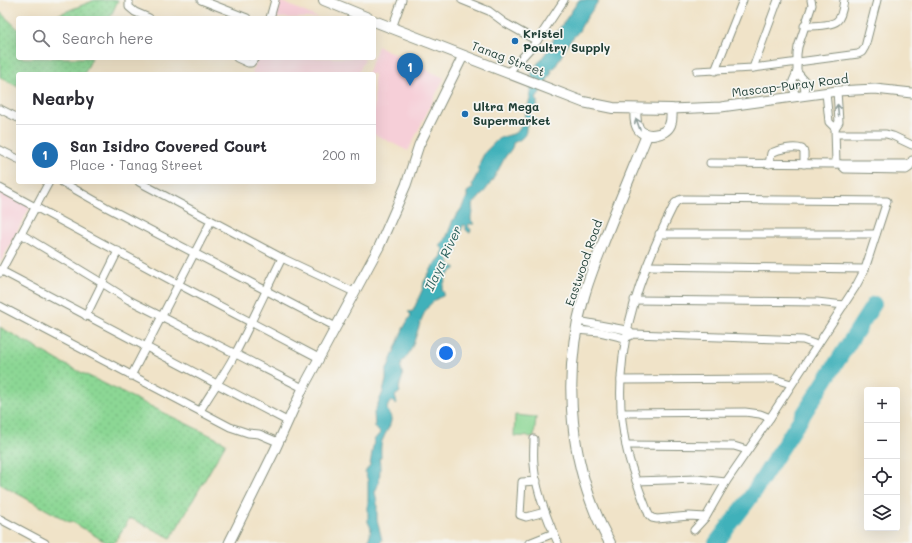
<!DOCTYPE html>
<meta charset="utf-8">
<style>
body{margin:0;font-family:Mali,sans-serif;background:#f7f7f7;color:#2b2b33}
.controls{position:absolute;right:12px;bottom:12px;display:grid;overflow:hidden;border-radius:4px;box-shadow:0 4px 16px #0002}
.controls button{width:36px;height:36px;display:grid;place-items:center;padding:0;border:0;border-bottom:1px solid #e1e1e2;background:#fff;color:#2b2b33;font:20px sans-serif}
.you{position:absolute;left:446px;top:353px;width:14px;height:14px;margin:-10px;border:3px solid #fff;border-radius:50%;background:#1a73e8;box-shadow:0 0 0 6px #1a73e833}
.badge{display:grid;place-items:center;width:26px;height:26px;border-radius:50%;background:#1f6fb2;color:#fff;font-size:13px;font-weight:700}
.pin{position:absolute;translate:-50% -33px;filter:drop-shadow(0 1px 2px #0008)}
.pin::after{content:'';position:absolute;top:21px;width:14px;height:12px;background:inherit;clip-path:polygon(0 0,100% 0,50% 100%)}
.list{margin:0;padding:0;list-style:none}
h2{display:flex;justify-content:space-between;align-items:center;height:52px;margin:0;padding:0 16px;font-size:17px}
h2 small{font-size:13px;font-weight:400;color:#7c7c81}
.list li{display:grid;grid-template-columns:26px 1fr auto;gap:12px;align-items:center;box-sizing:border-box;height:60px;padding:0 16px;border-top:1px solid #e1e1e2}
.list b{display:block;font-size:15px;white-space:nowrap}
.list p{margin:0;font-size:13px;white-space:nowrap;color:#7c7c81}
.list em{font-size:13px;font-style:normal;color:#7c7c81}
.icon{flex:none;width:22px;height:22px;fill:none;stroke:currentColor;stroke-width:2;stroke-linecap:round;stroke-linejoin:round}
.map{position:relative;flex:none;width:912px;height:543px;overflow:hidden}
.search{position:absolute;background:#fff;box-shadow:0 4px 16px #0002;left:16px;top:16px;width:360px;height:44px;display:flex;align-items:center;gap:10px;box-sizing:border-box;padding:0 14px;border-radius:4px;color:#7c7c81;font-size:15px}
.panel{position:absolute;background:#fff;box-shadow:0 4px 16px #0002;left:16px;top:72px;width:360px;height:112px;border-radius:4px}
.map>svg:first-child{display:block}
.built{fill:#f6cfd8}
.grass{fill:url(#grass-dots);stroke:#568a64}
.garden{fill:#8cd794;stroke:#568a64}
.water{fill:#41b1ba;stroke:#307777}
.lines{fill:none;stroke-linecap:round;stroke-linejoin:round}
.river{stroke:#41b1ba;stroke-width:16}
.minor-casing{stroke:#88907e;stroke-width:9}
.tertiary-casing{stroke:#88907e;stroke-width:11}
.secondary-casing{stroke:#88907e;stroke-width:12}
.minor{stroke:#fff;stroke-width:7}
.tertiary{stroke:#fff;stroke-width:9}
.secondary{stroke:#fff;stroke-width:10}
.oneway{stroke:#8f9e9a}
.poi-dot{fill:#1f6fb2;stroke:#f6f6f2;stroke-width:1.5}
.labels{text-anchor:middle;stroke-width:3.5;stroke-linejoin:round;paint-order:stroke}
.poi-label{font-size:12px;font-weight:bold;fill:#1f3d34;stroke:#f6f6f2;text-anchor:start}
.street-label{font-size:12px;fill:#1f3d34;stroke:#f6f6f2}
.water-label{font-size:13px;font-style:italic;fill:#29605c;stroke:#f6f6f2}
</style>
<div class="map">
<svg width="912" height="543" viewBox="0 0 912 543">
<defs>
<pattern id="grass-dots" width="8" height="8" patternUnits="userSpaceOnUse"><rect width="8" height="8" fill="#8cd794"/><path d="M2 2h.1M6 6h.1" fill="none" stroke="#78b980" stroke-width="1.8" stroke-linecap="round"/></pattern>
</defs>
<rect width="100%" height="100%" fill="#f6f6f2"/>
<filter id="ink" filterUnits="userSpaceOnUse"><feTurbulence type="fractalNoise" baseFrequency=".025" numOctaves="2"/><feDisplacementMap in="SourceGraphic" scale="8" xChannelSelector="R" yChannelSelector="G"/><feConvolveMatrix kernelMatrix="1 2 1 2 8 2 1 2 1" color-interpolation-filters="sRGB"/></filter>
<filter id="wash" filterUnits="userSpaceOnUse"><feTurbulence type="fractalNoise" baseFrequency=".012" numOctaves="4" result="noise"/><feDisplacementMap in="SourceGraphic" scale="16" xChannelSelector="R" yChannelSelector="G"/><feGaussianBlur stdDeviation="0.9" result="paint"/><feColorMatrix in="noise" values="0 0 0 0 0 0 0 0 0 0 0 0 0 0 0 0 0 1.4 0 .05"/><feComposite in="paint" operator="in"/></filter>
<g filter="url(#wash)">
<rect width="100%" height="100%" fill="#f0e3c8"/>
<!-- built -->
<g class="built">
<path d="M 280,1 L 318,18 L 273,18 Z"/>
<path d="M 378,46 L 444,78 L 408,151 L 374,134 L 374,74 L 367,74 Z"/>
<path d="M 258,58 L 365,58 L 358,74 L 252,74 Z"/>
<path d="M 0,189 L 31,205 L 1,261 L 0,261 Z"/>
</g>
<!-- grass -->
<g class="grass">
<path d="M 95,0 L 118,0 L 110,18 L 50,18 Z"/>
<path d="M 0,12 L 18,29 L 18,58 L 92,58 L 84,74 L 18,74 L 18,87 L 0,77 Z"/>
<path d="M 0,327 L 66,365 L 226,443 L 171,538 L 130,518 L 114,543 L 107,543 L 71,521 L 69,522 L 0,484 Z"/>
</g>
<!-- garden -->
<path class="garden" d="M 515,415 L 536,417 L 534,437 L 514,436 Z"/>
<!-- water -->
<path class="water" d="M 579,0 L 599,0 L 582,25 L 579,31 L 569,42 L 554,69 L 550,69 L 552,72 L 536,99 L 538,101 L 537,102 L 537,108 L 535,108 L 531,110 L 529,113 L 532,116 L 532,119 L 531,119 L 531,122 L 526,126 C 527,136 522,139 513,143 C 513,150 507,153 504,159 C 496,175 486,193 472,205 L 473,214 L 471,216 L 471,220 L 474,224 L 469,224 L 468,226 L 471,230 L 470,233 L 466,230 L 465,225 L 463,225 C 461,235 450,241 458,252 L 457,253 L 452,250 L 450,250 L 449,255 L 447,256 L 451,266 L 455,267 L 455,269 C 446,274 445,280 442,290 L 444,293 L 443,296 C 419,304 420,334 409,353 C 407,356 404,360 401,363 L 402,365 L 400,366 C 405,378 401,378 399,389 L 400,392 L 395,396 L 397,403 L 396,404 L 391,401 C 382,412 392,411 391,421 C 390,428 385,433 383,439 C 380,444 381,452 381,458 L 379,458 C 381,468 380,483 375,492 L 377,501 L 377,520 L 382,540 L 380,543 L 368,543 L 371,528 L 368,522 L 368,481 L 365,472 L 370,465 L 374,440 L 380,433 L 375,427 L 374,413 L 383,392 L 386,380 L 386,372 L 403,329 L 411,315 L 408,312 L 413,311 L 423,288 L 424,282 L 433,266 L 442,256 L 443,249 L 440,246 L 447,236 L 453,220 L 461,209 L 467,197 L 467,192 L 473,188 L 472,184 L 478,173 L 480,162 L 485,152 L 499,138 L 513,134 L 518,131 L 522,125 L 530,99 L 532,71 L 551,46 L 555,35 Z"/>
<g class="lines">
<!-- river -->
<path class="river" d="M 716,543 L 748,501 L 874,304"/>
</g>
</g>
<g filter="url(#ink)">
<g class="lines">
<defs>
<g id="minor">
<path d="M 129,0 L 129,7 L 135,12 L 149,18"/>
<path d="M 201,0 L 247,18"/>
<path d="M 462,0 L 489,11 L 505,23 L 537,41"/>
<path d="M 270,18 L 275,0"/>
<path d="M 804,26 C 812,26 831,26 837,21 C 842,17 843,6 844,0"/>
<path d="M 392,28 L 402,0"/>
<path d="M 237,58 L 248,63 L 251,63 L 255,58"/>
<path d="M 753,68 L 778,0"/>
<path d="M 697,71 L 753,68 L 858,54 L 862,52 L 865,47 L 877,0"/>
<path d="M 715,71 L 743,0"/>
<path d="M 797,72 L 804,80 L 805,95"/>
<path d="M 508,73 L 537,41 L 564,0"/>
<path d="M 795,97 L 793,81 L 797,72 L 797,54 L 798,47 L 812,5 L 811,0"/>
<path d="M 0,109 L 18,118"/>
<path d="M 835,128 L 839,122 L 837,91"/>
<path d="M 836,134 L 886,134 L 893,136 L 912,145"/>
<path d="M 0,150 L 18,159"/>
<path d="M 710,163 L 836,164 L 835,128 L 829,122 L 826,93"/>
<path d="M 769,164 L 771,153 C 779,149 794,146 802,149 L 804,152 L 804,164"/>
<path d="M 836,164 L 840,164 L 845,169 L 906,170 L 909,168 L 912,160"/>
<path d="M 840,164 L 911,164"/>
<path d="M 62,182 L 106,207 L 336,327"/>
<path d="M 139,182 L 282,258 L 354,292"/>
<path d="M 0,188 L 178,284 L 319,358"/>
<path d="M 21,234 L 102,283 L 129,300 L 303,388"/>
<path d="M 659,234 L 876,234"/>
<path d="M 647,266 L 865,269"/>
<path d="M 0,270 L 287,421"/>
<path d="M 0,273 L 49,182"/>
<path d="M 634,300 L 817,302 L 844,305"/>
<path d="M 0,306 L 230,427 L 248,433 L 259,434 L 278,442"/>
<path d="M 86,316 L 118,251"/>
<path d="M 578,321 L 626,330 L 630,332"/>
<path d="M 576,330 L 600,332 L 625,338 L 634,334 L 803,340 L 817,345"/>
<path d="M 131,376 L 211,221"/>
<path d="M 621,380 L 775,379 L 791,384"/>
<path d="M 200,411 C 211,392 224,375 234,356 C 251,324 266,290 282,258"/>
<path d="M 621,413 L 745,412 L 760,414 L 770,418"/>
<path d="M 534,439 C 534,447 533,455 534,464 C 535,488 548,521 558,543"/>
<path d="M 626,445 L 734,446 L 747,450"/>
<path d="M 537,481 L 522,482 L 520,515 L 526,517 L 545,512"/>
<path d="M 636,481 L 697,479 L 726,482"/>
<path d="M 0,519 L 45,543"/>
<path d="M 694,530 L 706,517 L 726,482 L 770,418 L 856,286 L 865,269 L 887,201 L 682,199 L 679,200 L 675,203 C 637,278 608,361 626,446 C 631,470 640,492 649,515 L 652,518 L 657,519 L 689,516 L 706,517"/>
<path d="M 529,543 L 554,533"/>
</g>
<g id="tertiary">
<path d="M 671,109 L 721,107 L 837,91 L 875,89 L 912,93"/>
<path d="M 229,543 L 274,452 L 303,388 L 379,247 L 406,185 L 419,145 L 463,56"/>
</g>
<g id="secondary">
<path d="M 324,0 L 368,18"/>
<path d="M 374,21 L 583,102 L 613,108 L 671,109 C 672,115 672,120 670,125 C 665,136 644,139 638,128 C 635,122 635,115 636,109"/>
<path d="M 610,543 C 569,469 561,377 584,296 C 590,274 599,254 607,233 C 620,200 634,167 647,135"/>
</g>
</defs>
<!-- minor casing -->
<use href="#minor" class="minor-casing"/>
<!-- tertiary casing -->
<use href="#tertiary" class="tertiary-casing"/>
<!-- secondary casing -->
<use href="#secondary" class="secondary-casing"/>
<!-- minor -->
<use href="#minor" class="minor"/>
<!-- tertiary -->
<use href="#tertiary" class="tertiary"/>
<!-- secondary -->
<use href="#secondary" class="secondary"/>
</g>
<!-- one-way arrows -->
<defs><path id="oneway-shaft" d="M-6 0H5M1.5-3L5.5 0L1.5 3" fill="none" stroke-width="1.6" stroke-linecap="round" stroke-linejoin="round"/></defs>
<g class="oneway">
<use href="#oneway-shaft" transform="translate(838 110) rotate(-95)"/>
<use href="#oneway-shaft" transform="translate(638 124) rotate(-109)"/>
</g>
</g>
<!-- markers -->
<g class="poi-dot">
<circle cx="515" cy="41" r="4"/>
<circle cx="465" cy="114" r="4"/>
</g>
<g class="labels">
<!-- poi labels -->
<g class="poi-label">
<text x="523" y="38">Kristel<tspan x="523" dy="14">Poultry Supply</tspan></text>
<text x="473" y="111">Ultra Mega<tspan x="473" dy="14">Supermarket</tspan></text>
</g>
<!-- street labels -->
<g class="street-label">
<text transform="translate(508 59) rotate(21)" y="4">Tanag Street</text>
<text transform="translate(790 86) rotate(-7)" y="4">Mascap-Puray Road</text>
<text transform="translate(584 263) rotate(-71)" y="4">Eastwood Road</text>
</g>
<!-- water labels -->
<g class="water-label">
<text transform="translate(443 258) rotate(-65)" y="5">Ilaya River</text>
</g>
</g>
</svg>
<div class="controls">
<button>+</button>
<button>−</button>
<button><svg class="icon" aria-label="locate" viewBox="0 0 24 24"><circle cx="12" cy="12" r="6"/><path d="M12 2v4M12 18v4M2 12h4M18 12h4"/></svg></button>
<button><svg class="icon" aria-label="layers" viewBox="0 0 24 24"><path d="M12 4l9 5-9 5-9-5zM3 14l9 5 9-5"/></svg></button>
</div>
<div class="you"></div>
<div class="pin badge" style="left:410px;top:86px">1</div>
<div class="search"><svg class="icon" aria-label="search" viewBox="0 0 24 24"><circle cx="10" cy="10" r="6"/><path d="M15 15l6 6"/></svg>Search here</div>
<section class="panel">
<h2>Nearby<small></small></h2>
<ul class="list">
<li><span class="badge">1</span><div><b>San Isidro Covered Court</b><p>Place · Tanag Street</p></div><em>200 m</em></li>
</ul>
</section>
</div>
